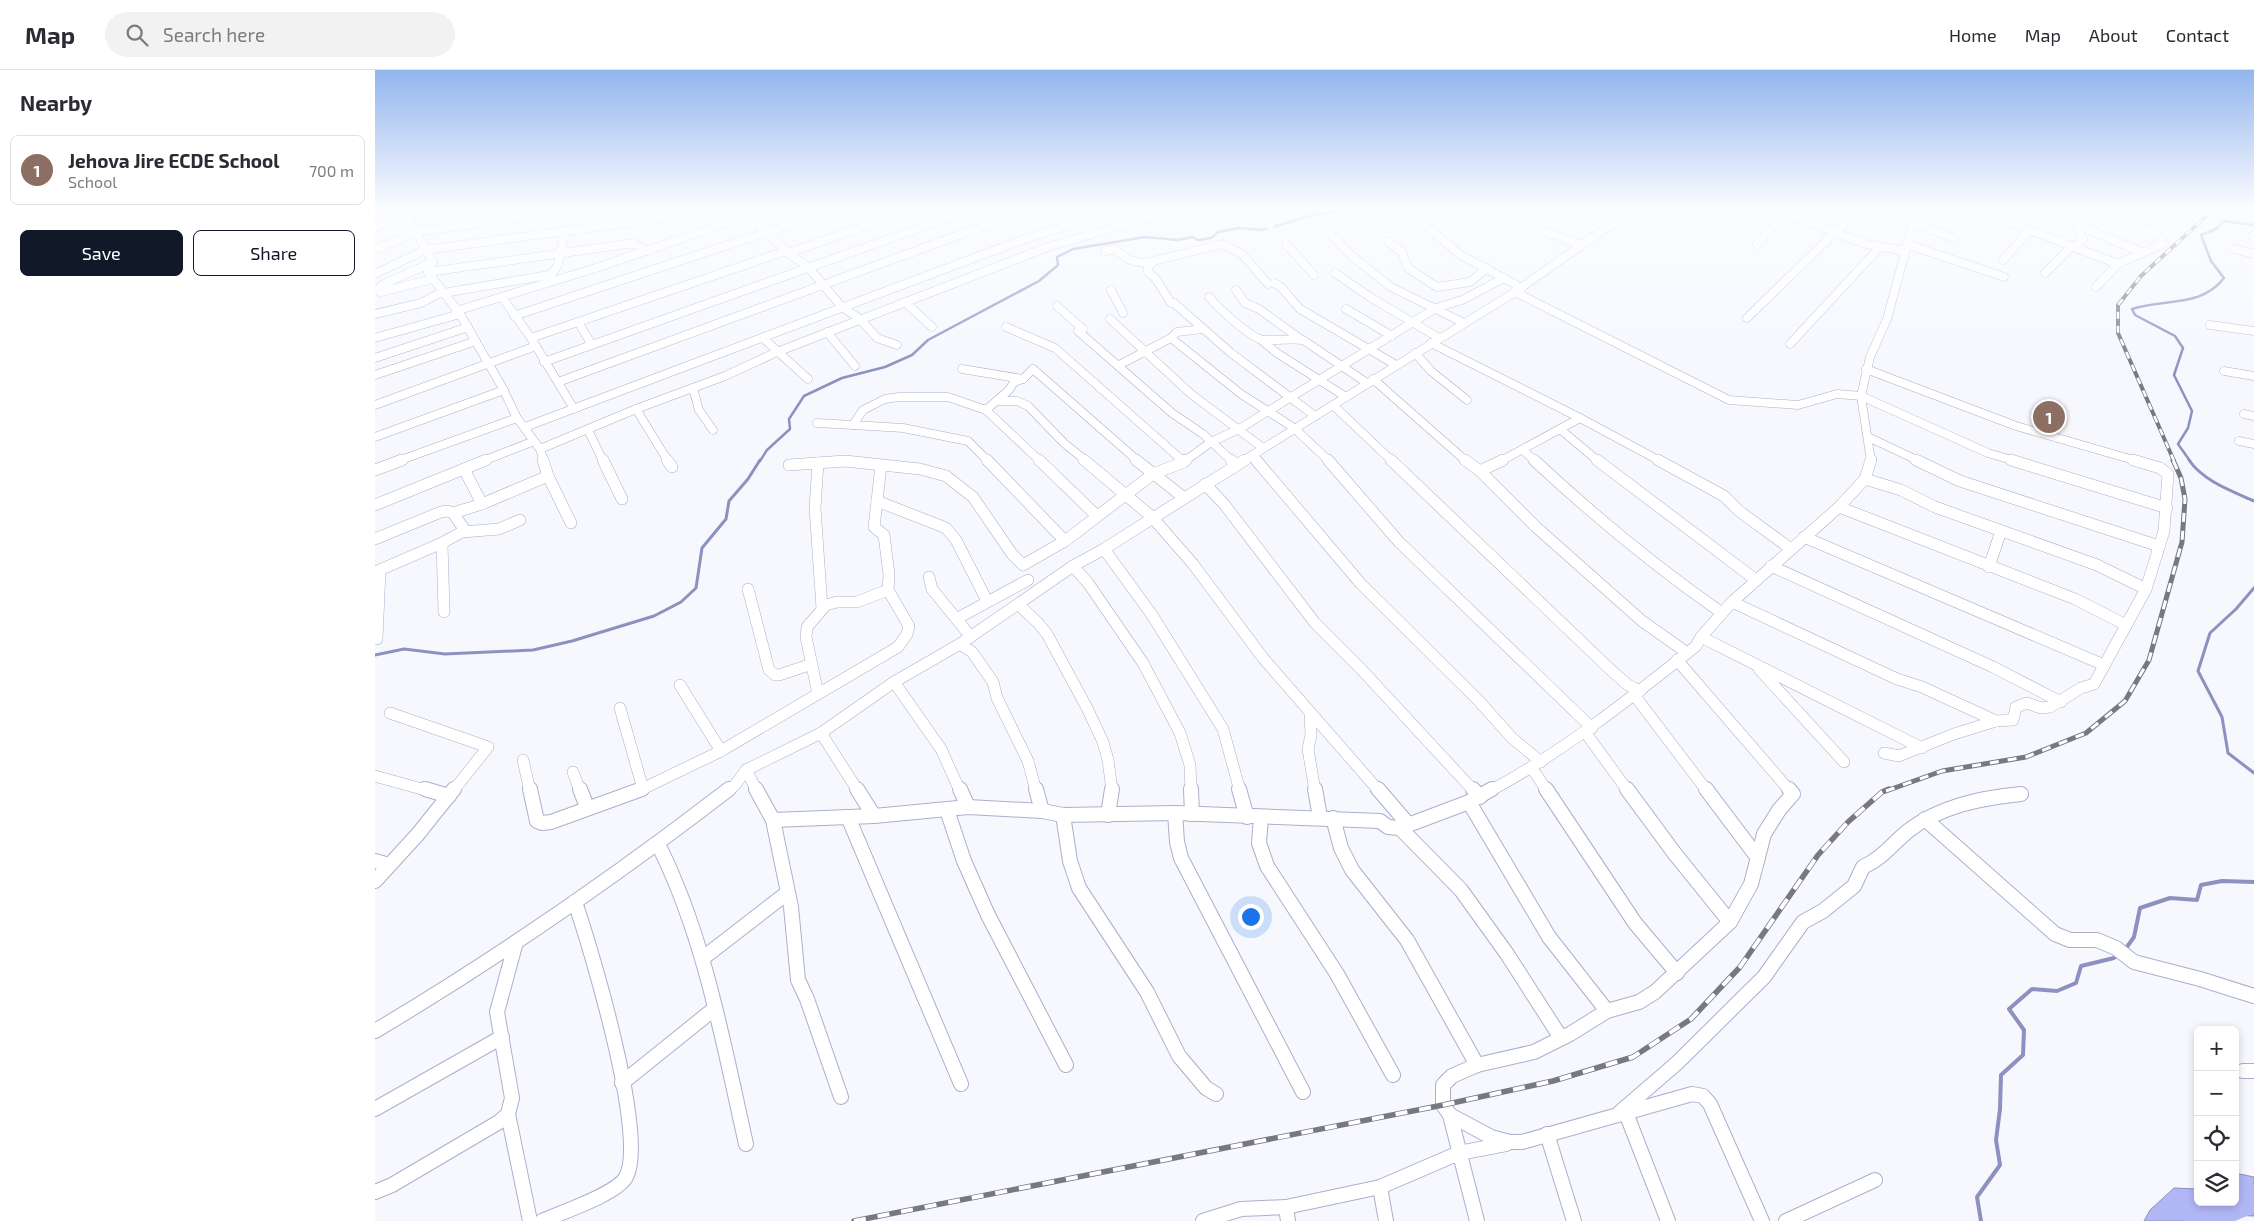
<!DOCTYPE html>
<meta charset="utf-8">
<style>
body{margin:0;font-family:"Exo 2",sans-serif;background:#f2f2f3;color:#2b2b33}
.controls{position:absolute;right:15px;bottom:15px;display:grid;overflow:hidden;border-radius:8px;box-shadow:0 2px 8px #0003}
.controls button{width:45px;height:45px;display:grid;place-items:center;padding:0;border:0;border-bottom:1px solid #e1e1e2;background:#fff;color:#2b2b33;font:25px sans-serif}
.you{position:absolute;left:875px;top:846px;width:18px;height:18px;margin:-12px;border:4px solid #fff;border-radius:50%;background:#1a73e8;box-shadow:0 0 0 8px #1a73e833}
.badge{display:grid;place-items:center;width:32px;height:32px;border-radius:50%;background:#111827;color:#fff;font-size:16px;font-weight:700}
.pin{position:absolute;translate:-50% -50%;border:2px solid #fff;box-shadow:0 1px 5px #0006}
.list{margin:0;padding:0;list-style:none}
h2{display:flex;justify-content:space-between;align-items:center;height:65px;margin:0;padding:0 20px;font-size:21px}
h2 small{font-size:16px;font-weight:400;color:#7c7c81}
.list li{display:grid;grid-template-columns:32px 1fr auto;gap:15px;align-items:center;box-sizing:border-box;height:70px;margin:0 10px 10px;padding:0 10px;border:1px solid #e1e1e2;border-radius:8px}
.list b{display:block;font-size:19px;white-space:nowrap}
.list p{margin:0;font-size:16px;white-space:nowrap;color:#7c7c81}
.list em{font-size:16px;font-style:normal;color:#7c7c81}
.actions{display:flex;gap:10px;padding:15px 20px}
.actions a{flex:1;padding:11px 0;border:1px solid #111827;border-radius:8px;text-align:center;font-size:18px;color:#111827}
.actions .main{background:#111827;color:#fff}
.icon{flex:none;width:28px;height:28px;fill:none;stroke:currentColor;stroke-width:2;stroke-linecap:round;stroke-linejoin:round}
.map{position:relative;flex:none;width:1879px;height:1151px;overflow:hidden}
header{display:flex;align-items:center;gap:30px;box-sizing:border-box;height:70px;padding:0 25px;background:#fff;border-bottom:1px solid #e1e1e2}
header strong{font-size:24px}
nav{display:flex;gap:28px;margin-inline-start:auto;font-size:18px}
.search{width:350px;height:45px;background:#f2f2f3;display:flex;align-items:center;gap:12px;box-sizing:border-box;padding:0 18px;border-radius:28px;color:#7c7c81;font-size:19px}
main{display:flex}
aside{flex:1;background:#fff}
.map>svg:first-child{display:block}
.water{fill:#b1b7f5;stroke:#8d91c0}
.lines{fill:none;stroke-linecap:round;stroke-linejoin:round}
.stream-far2{stroke:#8d91c0;stroke-width:2.5}
.stream-far1{stroke:#8d91c0;stroke-width:3}
.stream{stroke:#8d91c0;stroke-width:4}
.river{fill:#b1b7f5;fill-rule:evenodd}
.street-far2-casing{stroke:#abafcc;stroke-width:9}
.street-far1-casing{stroke:#abafcc;stroke-width:12}
.street-casing{stroke:#abafcc;stroke-width:16}
.street-far2{stroke:#fff;stroke-width:8}
.street-far1{stroke:#fff;stroke-width:11}
.street{stroke:#fff;stroke-width:14}
.rail-far2-casing{stroke:#777882;stroke-width:4}
.rail-far1-casing{stroke:#777882;stroke-width:5}
.rail-casing{stroke:#777882;stroke-width:5.5}
.rail-far2{stroke:#fff;stroke-width:2.5;stroke-dasharray:7;stroke-linecap:butt}
.rail-far1{stroke:#fff;stroke-width:3;stroke-dasharray:9;stroke-linecap:butt}
.rail{stroke:#fff;stroke-width:4;stroke-dasharray:12;stroke-linecap:butt}
</style>
<header>
<strong>Map</strong>
<div class="search"><svg class="icon" aria-label="search" viewBox="0 0 24 24"><circle cx="10" cy="10" r="6"/><path d="M15 15l6 6"/></svg>Search here</div>
<nav><a>Home</a><a>Map</a><a>About</a><a>Contact</a></nav>
</header>
<main>
<aside>
<h2>Nearby<small></small></h2>
<ul class="list">
<li><span class="badge" style="background:#8d6e63">1</span><div><b>Jehova Jire ECDE School</b><p>School</p></div><em>700 m</em></li>
</ul>
<div class="actions"><a class="main">Save</a><a>Share</a></div>
</aside>
<div class="map">
<svg width="1879" height="1151" viewBox="0 0 1879 1151">
<rect width="100%" height="100%" fill="#f7f8fe"/>
<!-- water -->
<path class="water" d="M 1860,1103 L 1879,1107 L 1879,1146 L 1856,1145 L 1827,1149 L 1826,1151 L 1769,1151 L 1775,1140 L 1799,1118 L 1823,1119 L 1823,1132 L 1860,1132 Z"/>
<g class="lines">
<!-- stream-far2 -->
<g class="stream-far2">
<path d="M 385,391 L 392,380 L 415,359 L 414,349 L 429,326 L 467,308 L 510,297 L 537,285 L 553,270 L 664,211 L 683,195 L 682,187 L 698,179 L 770,167 L 803,170 L 817,167 L 823,170 L 836,168 L 843,162 L 864,158 L 887,160 L 942,144 L 983,139"/>
<path d="M 1815,391 L 1803,374 L 1813,358 L 1817,341 L 1799,305 L 1808,278 L 1800,266 L 1760,245 L 1757,239 C 1790,228 1826,238 1849,208 L 1836,191 L 1826,165 L 1841,159 L 1849,151 L 1879,155"/>
</g>
<!-- stream-far1 -->
<g class="stream-far1">
<path d="M 1814,390 C 1828,411 1857,421 1879,431"/>
<path d="M 1879,518 L 1861,539 L 1835,563 L 1823,601 L 1847,647 L 1853,683 L 1879,703"/>
<path d="M 0,585 L 29,579 L 70,584 L 158,580 L 197,571 L 279,546 L 306,532 L 321,518 L 327,478 L 351,449 L 354,431 L 373,409 L 385,390"/>
</g>
<!-- stream -->
<g class="stream">
<path d="M 1749,881 L 1759,867 L 1765,838 L 1795,828 L 1822,830 L 1826,815 L 1847,811 L 1879,812"/>
<path d="M 1606,1151 L 1602,1127 L 1625,1095 L 1621,1070 L 1625,1039 L 1626,1005 L 1648,985 L 1649,960 L 1634,939 L 1657,919 L 1682,921 L 1701,913 L 1706,896 L 1739,888 L 1744,884"/>
</g>
<!-- river -->
<path class="river" d="M 1879,1115 L 1879,1143 L 1860,1151 L 1809,1151 L 1814,1141 L 1834,1132 L 1860,1132 L 1860,1122 Z"/>
<defs>
<g id="street-far2">
<path d="M 27,139 L 58,192 L 53,202 L 85,244 L 127,317 L 142,348 L 165,379 L 169,391"/>
<path d="M 754,139 L 755,153"/>
<path d="M 887,139 L 895,155"/>
<path d="M 1032,139 L 1084,184 L 1147,218"/>
<path d="M 1133,139 L 1167,160 L 1206,175"/>
<path d="M 1559,139 L 1587,149"/>
<path d="M 1652,139 L 1705,156 L 1766,182"/>
<path d="M 375,141 L 391,162 L 413,183 L 433,197 L 467,237 L 485,249 L 502,268 L 522,275"/>
<path d="M 1409,143 L 1491,174 L 1530,181"/>
<path d="M 1629,150 L 1743,194"/>
<path d="M 1538,153 L 1579,168"/>
<path d="M 0,158 L 30,144 L 67,139"/>
<path d="M 954,162 L 977,186 L 1016,217 L 1089,253"/>
<path d="M 1877,166 L 1879,166"/>
<path d="M 1012,171 L 1027,182 L 1033,198 L 1062,217 L 1095,212 L 1112,198"/>
<path d="M 911,174 L 939,205"/>
<path d="M 1382,174 L 1413,140"/>
<path d="M 1531,174 L 1629,207"/>
<path d="M 1860,179 L 1879,184"/>
<path d="M 0,180 L 40,162 L 206,139"/>
<path d="M 730,181 L 740,179 C 750,188 756,192 770,193 L 847,174 L 867,184 L 893,214"/>
<path d="M 413,183 L 539,139"/>
<path d="M 1628,190 L 1655,160"/>
<path d="M 780,191 L 773,196 L 773,202 L 781,209 L 796,233"/>
<path d="M 53,202 L 252,174 L 260,174 L 273,181"/>
<path d="M 960,203 L 995,227 L 1064,268"/>
<path d="M 1670,203 L 1697,176 L 1704,174 L 1708,169 L 1703,159 L 1707,150 L 1729,141"/>
<path d="M 0,204 L 50,180 L 310,145"/>
<path d="M 173,211 L 183,194 L 190,161"/>
<path d="M 899,213 L 906,217 L 925,239 L 1021,295"/>
<path d="M 1721,217 L 1743,194 L 1789,173 L 1783,165 L 1726,139"/>
<path d="M 736,220 L 748,243"/>
<path d="M 861,220 L 870,233 L 884,239 L 924,268"/>
<path d="M 0,221 L 9,214 L 58,192"/>
<path d="M 6,222 L 57,209"/>
<path d="M 1140,222 L 1354,330 L 1423,335 L 1462,324 L 1486,326 L 1613,383 L 1640,391"/>
<path d="M 69,223 L 174,205"/>
<path d="M 127,227 L 156,268 L 199,339"/>
<path d="M 834,227 C 842,237 874,266 885,269 C 894,272 916,268 928,270 L 992,313"/>
<path d="M 530,232 L 557,257"/>
<path d="M 799,233 L 856,283 L 940,346"/>
<path d="M 682,236 L 708,259"/>
<path d="M 971,239 L 1017,266"/>
<path d="M 81,241 L 224,197 L 392,139"/>
<path d="M 0,244 L 46,233 L 67,222"/>
<path d="M 139,246 L 461,139"/>
<path d="M 1372,248 L 1484,139"/>
<path d="M 735,249 L 816,324 L 888,378"/>
<path d="M 203,252 L 217,275"/>
<path d="M 1835,255 L 1879,261"/>
<path d="M 631,257 L 680,278 L 808,391"/>
<path d="M 703,261 L 797,343 L 828,364 L 857,391"/>
<path d="M 452,262 L 480,296"/>
<path d="M 0,268 L 85,244"/>
<path d="M 156,268 L 411,181"/>
<path d="M 388,268 L 433,309"/>
<path d="M 796,268 L 866,324 L 919,358 L 954,391"/>
<path d="M 885,269 L 902,283 L 971,327"/>
<path d="M 1056,273 L 1205,348"/>
<path d="M 1415,274 L 1505,177"/>
<path d="M 1040,283 L 1056,301 L 1092,330"/>
<path d="M 0,288 L 93,257"/>
<path d="M 169,292 L 598,139"/>
<path d="M 744,295 L 796,268 L 802,262 L 828,259"/>
<path d="M 587,299 L 648,309"/>
<path d="M 1491,299 L 1641,356 L 1762,391"/>
<path d="M 1849,301 L 1879,306"/>
<path d="M 0,305 L 101,271"/>
<path d="M 998,309 L 1091,391"/>
<path d="M 183,312 L 655,139"/>
<path d="M 318,318 L 324,340 L 338,360"/>
<path d="M 622,331 L 642,331 L 653,336 L 689,373 L 711,391"/>
<path d="M 0,335 L 161,276"/>
<path d="M 958,335 L 1017,391"/>
<path d="M 261,339 L 293,391"/>
<path d="M 611,340 L 665,391"/>
<path d="M 1869,344 L 1879,346"/>
<path d="M 442,353 L 478,355 L 488,340 L 510,329 L 524,327 L 573,327 L 611,340 L 634,320 L 639,312 L 648,309 L 658,299 L 763,391"/>
<path d="M 478,355 L 528,358 L 593,371 L 613,391"/>
<path d="M 150,357 L 644,171 L 699,153 L 700,148 L 690,139"/>
<path d="M 1185,359 L 1223,391"/>
<path d="M 213,360 L 228,391"/>
<path d="M 0,367 L 129,320"/>
<path d="M 1493,367 L 1544,391"/>
<path d="M 1864,371 L 1879,374"/>
<path d="M 165,379 L 261,339 L 350,306 L 402,282 L 673,177 L 772,148 L 825,139"/>
<path d="M 1148,380 L 1160,391"/>
<path d="M 877,385 L 882,391"/>
<path d="M 23,391 L 142,348"/>
<path d="M 108,391 L 159,371"/>
<path d="M 464,391 L 474,391"/>
<path d="M 810,391 L 836,372 L 864,359 L 1061,238 L 1087,230 L 1129,208"/>
<path d="M 868,391 L 1140,222 L 1258,139"/>
<path d="M 1126,391 L 1205,348 L 1285,391"/>
<path d="M 1496,391 L 1486,326 L 1495,287 L 1512,249 L 1542,139"/>
</g>
<g id="street-far1">
<path d="M 168,390 L 173,406 L 196,453"/>
<path d="M 228,390 L 247,429"/>
<path d="M 292,390 L 297,397"/>
<path d="M 612,390 L 690,471"/>
<path d="M 664,390 L 721,445"/>
<path d="M 709,390 L 777,447 L 818,494 L 888,588 L 1004,721"/>
<path d="M 761,390 L 808,427"/>
<path d="M 856,390 L 861,395"/>
<path d="M 881,390 L 986,514 L 1103,630 L 1137,668 L 1166,692"/>
<path d="M 953,390 L 1024,472 L 1217,658"/>
<path d="M 1016,390 L 1239,603 L 1253,615 L 1265,621"/>
<path d="M 1090,390 L 1105,401 L 1161,457 L 1267,551 L 1311,582"/>
<path d="M 1159,390 C 1218,445 1281,497 1347,543"/>
<path d="M 1222,390 L 1381,510"/>
<path d="M 1283,390 L 1349,426 L 1364,441 L 1416,479"/>
<path d="M 1541,390 L 1585,411 L 1784,476"/>
<path d="M 1636,390 L 1792,438"/>
<path d="M 809,392 L 811,390"/>
<path d="M 443,393 L 440,438 L 447,538"/>
<path d="M 414,395 L 470,391 L 545,399 L 571,406 L 598,427 L 637,484 L 648,495 L 690,471 L 778,404 L 809,392 L 807,390"/>
<path d="M 89,399 L 107,434"/>
<path d="M 0,400 L 27,390"/>
<path d="M 1105,401 L 1128,390"/>
<path d="M 1490,409 L 1526,420 L 1560,437 L 1722,495 L 1771,519"/>
<path d="M 830,414 L 849,434 L 940,553 L 986,599 L 1099,721"/>
<path d="M 502,431 L 571,458 L 581,470 L 612,531"/>
<path d="M 0,435 L 111,390"/>
<path d="M 1464,437 L 1700,529 L 1751,555"/>
<path d="M 87,462 L 89,459 L 78,443 L 107,434 L 173,406"/>
<path d="M 1429,467 L 1729,595"/>
<path d="M 0,469 L 66,442 L 73,441 L 78,443"/>
<path d="M 67,473 L 69,542"/>
<path d="M 729,479 L 777,545 L 848,659 L 865,721"/>
<path d="M 698,496 L 713,513 L 768,593 L 805,663 L 815,695 L 816,721"/>
<path d="M 1396,496 L 1618,597 L 1686,632"/>
<path d="M 1614,497 L 1626,461"/>
<path d="M 0,502 L 67,473 L 87,462 L 124,459 L 145,450"/>
<path d="M 554,507 L 557,519 L 596,567"/>
<path d="M 373,519 L 394,600 L 400,605 L 404,605 L 437,594"/>
<path d="M 1357,532 L 1522,609 L 1547,617 L 1621,651"/>
<path d="M 644,535 L 663,553 L 672,564 L 712,638 L 728,672 L 733,690 L 737,721"/>
<path d="M 583,548 L 653,510"/>
<path d="M 1326,567 L 1547,678"/>
<path d="M 2,569 L 5,500"/>
<path d="M 585,574 L 597,582 L 618,612 L 622,628 L 653,691 L 661,721"/>
<path d="M 1302,590 L 1415,721"/>
<path d="M 1384,599 L 1469,692"/>
<path d="M 519,612 L 566,679 L 585,721"/>
<path d="M 305,615 L 346,681"/>
<path d="M 443,624 L 431,567 L 432,557 L 451,535 L 462,532 L 482,532 L 513,520"/>
<path d="M 1260,626 L 1332,721"/>
<path d="M 245,638 L 268,719"/>
<path d="M 935,642 L 936,665 L 933,679 L 940,721"/>
<path d="M 15,643 L 113,677 L 78,721"/>
<path d="M 1210,662 L 1253,721"/>
<path d="M 446,663 L 483,721"/>
<path d="M 1509,683 L 1524,686 L 1579,664 L 1621,651 L 1638,650 L 1641,637 L 1652,633 L 1666,638 L 1675,637 L 1706,618 L 1719,614 L 1771,519 L 1789,461 L 1793,404 L 1785,398 L 1758,390"/>
<path d="M 148,690 L 155,721"/>
<path d="M 1157,698 L 1172,721"/>
<path d="M 371,700 L 382,721"/>
<path d="M 198,702 L 205,721"/>
<path d="M 0,706 L 54,721"/>
<path d="M 263,721 L 346,681 L 523,577 L 532,564 L 534,556 L 513,520 L 514,505 L 509,465 L 499,457 L 506,396"/>
<path d="M 353,721 L 360,715 L 371,700 L 446,663 L 519,612 L 585,574 L 698,496 L 729,479 L 870,390"/>
<path d="M 1115,721 C 1192,679 1253,630 1321,576 L 1326,567 L 1357,532 L 1464,437 L 1490,409 L 1496,390"/>
</g>
<g id="street">
<path d="M 50,719 L 74,726"/>
<path d="M 155,719 L 162,751 L 167,753 L 176,752 L 267,719"/>
<path d="M 205,719 L 212,737"/>
<path d="M 381,719 L 398,750 L 499,746 L 593,737 L 667,741 L 688,745 L 800,743 L 1005,751 L 1013,757 L 1025,758 L 1094,732 L 1117,719"/>
<path d="M 482,719 L 499,746"/>
<path d="M 585,719 L 593,737"/>
<path d="M 661,719 L 667,741"/>
<path d="M 816,719 L 817,744"/>
<path d="M 864,719 L 872,747"/>
<path d="M 940,719 L 945,747"/>
<path d="M 1003,719 L 1033,754"/>
<path d="M 1098,719 L 1105,727"/>
<path d="M 1171,719 L 1260,853 L 1302,903"/>
<path d="M 1252,719 L 1300,784 L 1355,852"/>
<path d="M 1331,719 L 1383,788"/>
<path d="M 1094,732 L 1174,867 L 1232,941"/>
<path d="M 572,740 L 589,791 L 613,845 L 691,995"/>
<path d="M 800,743 L 802,772 L 806,788 L 928,1022"/>
<path d="M 688,745 L 695,791 L 704,818 L 772,922 L 804,986 L 831,1018 L 841,1024"/>
<path d="M 733,745 L 737,719"/>
<path d="M 473,747 L 586,1014"/>
<path d="M 886,747 L 884,773 L 892,796 L 962,904 L 1018,1005"/>
<path d="M 958,748 L 966,778 L 977,800 L 1032,870 L 1102,995"/>
<path d="M 1550,749 L 1680,864 L 1695,870 L 1722,870 L 1741,878 L 1759,892 L 1825,909 L 1879,926"/>
<path d="M 398,750 L 416,837 L 423,910 L 432,929 L 466,1027"/>
<path d="M 1025,758 L 1086,820 L 1132,884 L 1186,968"/>
<path d="M 283,774 C 330,868 348,972 371,1074"/>
<path d="M 0,791 L 14,795"/>
<path d="M 0,811 L 43,764 L 79,719"/>
<path d="M 328,888 L 412,823"/>
<path d="M 0,961 C 123,888 241,806 354,719"/>
<path d="M 1868,1001 L 1879,1001"/>
<path d="M 247,1013 L 339,939"/>
<path d="M 0,1039 L 127,967"/>
<path d="M 1244,1043 L 1302,993 L 1389,907 L 1428,852 L 1448,841 L 1479,816 L 1488,797 C 1508,788 1517,774 1533,761 C 1565,736 1606,728 1646,724"/>
<path d="M 1251,1043 L 1293,1151"/>
<path d="M 133,1044 L 155,1151"/>
<path d="M 1075,1045 L 1102,1151"/>
<path d="M 1172,1064 L 1199,1151"/>
<path d="M 1005,1117 L 1011,1151"/>
<path d="M 0,1122 L 17,1115 L 124,1052 L 133,1044 L 137,1028 L 122,942 L 141,872"/>
<path d="M 167,1151 C 185,1143 242,1124 251,1107 C 273,1068 216,879 200,832"/>
<path d="M 828,1151 L 866,1139 L 911,1137"/>
<path d="M 913,1151 L 911,1137 L 1005,1117 L 1084,1083 L 1131,1074"/>
<path d="M 1387,1151 L 1335,1034 L 1328,1026 L 1317,1024 L 1147,1072 L 1135,1072 L 1116,1067 L 1075,1045 L 1068,1035 L 1068,1015 L 1077,1006 L 1102,995 L 1159,982 L 1195,964 L 1232,941 L 1264,932 L 1280,922 L 1355,852 L 1376,814 L 1389,764 L 1404,740 L 1418,724 L 1414,719"/>
<path d="M 1411,1151 L 1500,1110"/>
</g>
</defs>
<!-- street-far2 casing -->
<use href="#street-far2" class="street-far2-casing"/>
<!-- street-far1 casing -->
<use href="#street-far1" class="street-far1-casing"/>
<!-- street casing -->
<use href="#street" class="street-casing"/>
<!-- street-far2 -->
<use href="#street-far2" class="street-far2"/>
<!-- street-far1 -->
<use href="#street-far1" class="street-far1"/>
<!-- street -->
<use href="#street" class="street"/>
<defs>
<path id="rail-far2" d="M 1799,391 L 1743,263 L 1743,235 L 1766,206 L 1839,139"/>
<path id="rail-far1" d="M 1511,721 L 1567,701 L 1651,687 L 1711,663 L 1750,631 L 1774,590 L 1807,472 L 1810,429 L 1806,408 L 1798,390"/>
<path id="rail" d="M 479,1151 L 1068,1035 L 1178,1011 L 1258,987 L 1316,949 L 1365,897 L 1443,785 L 1473,752 L 1507,722 L 1514,719"/>
</defs>
<!-- rail-far2 casing -->
<use href="#rail-far2" class="rail-far2-casing"/>
<!-- rail-far1 casing -->
<use href="#rail-far1" class="rail-far1-casing"/>
<!-- rail casing -->
<use href="#rail" class="rail-casing"/>
<!-- rail-far2 -->
<use href="#rail-far2" class="rail-far2"/>
<!-- rail-far1 -->
<use href="#rail-far1" class="rail-far1"/>
<!-- rail -->
<use href="#rail" class="rail"/>
</g>
<!-- sky -->
<linearGradient id="sky" x2="0" y2="1"><stop stop-color="#92b5ed"/><stop offset="0.46" stop-color="#fbfcff"/><stop offset="1" stop-color="#fbfcff" stop-opacity="0"/></linearGradient>
<rect width="1879" height="300" fill="url(#sky)"/>
</svg>
<div class="controls">
<button>+</button>
<button>−</button>
<button><svg class="icon" aria-label="locate" viewBox="0 0 24 24"><circle cx="12" cy="12" r="6"/><path d="M12 2v4M12 18v4M2 12h4M18 12h4"/></svg></button>
<button><svg class="icon" aria-label="layers" viewBox="0 0 24 24"><path d="M12 4l9 5-9 5-9-5zM3 14l9 5 9-5"/></svg></button>
</div>
<div class="you"></div>
<div class="pin badge" style="left:1674px;top:347px;background:#8d6e63">1</div>
</div>
</main>
